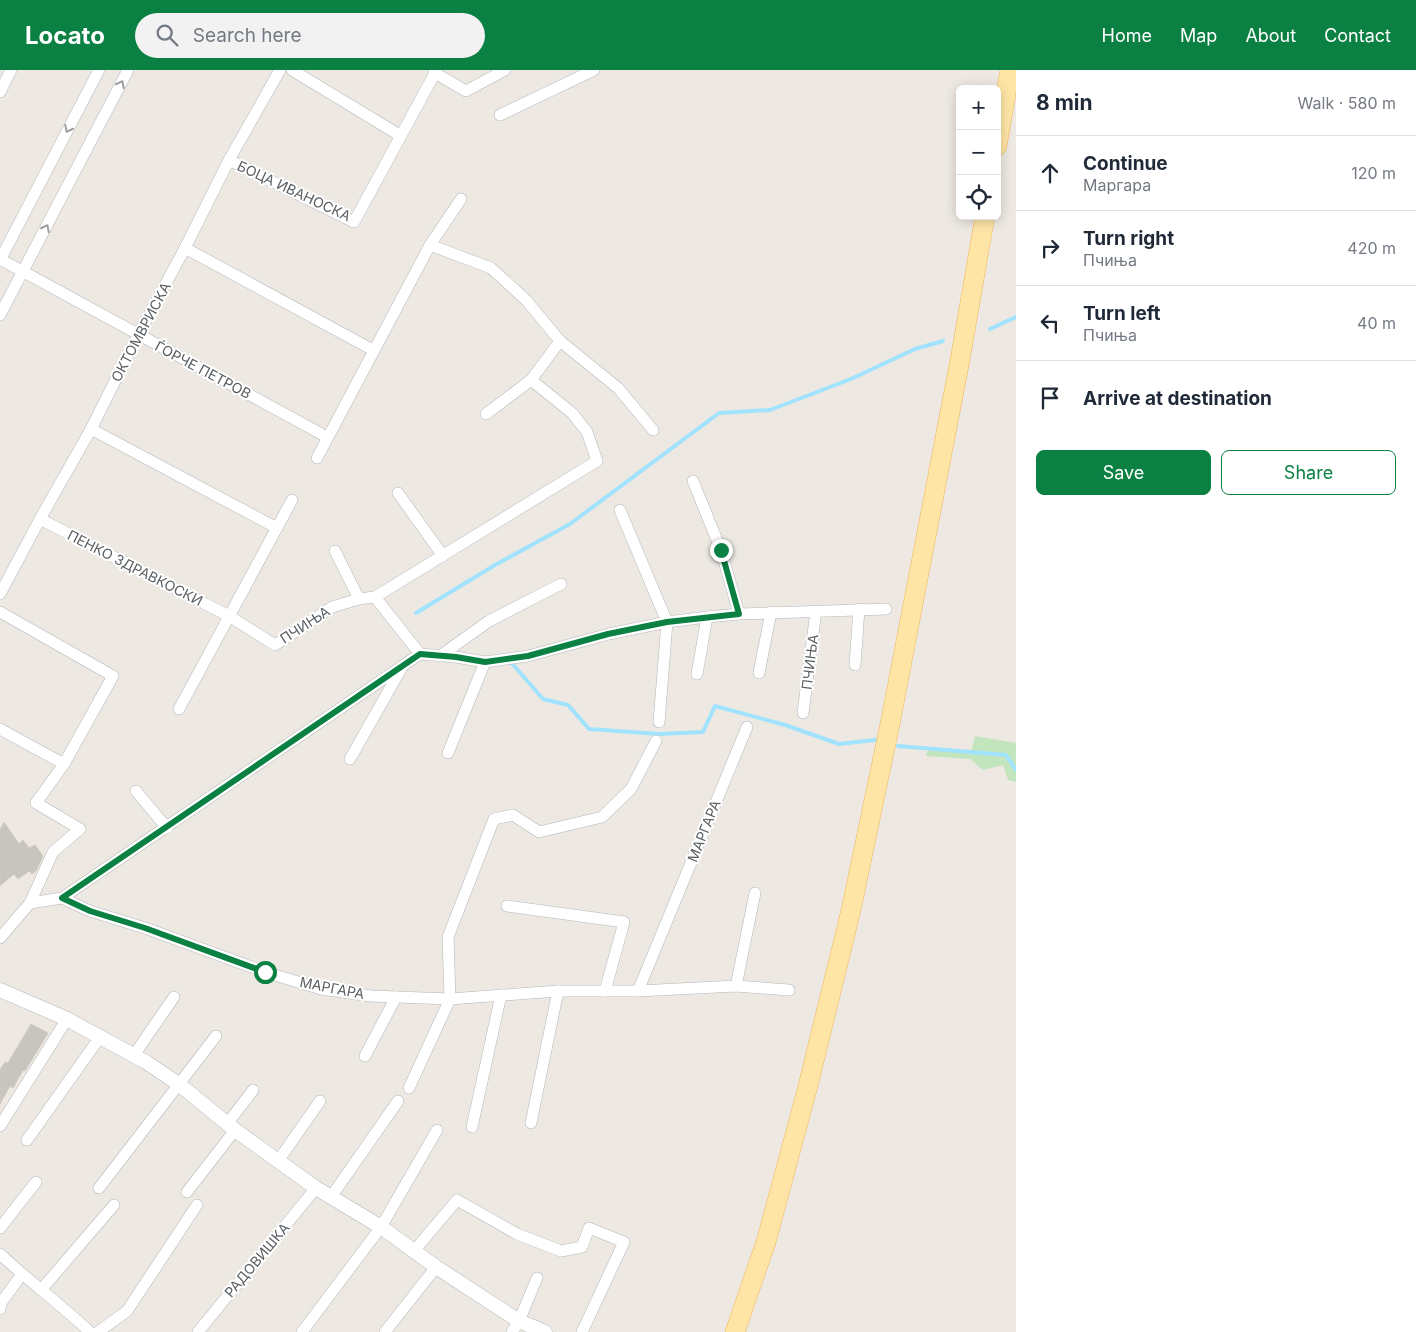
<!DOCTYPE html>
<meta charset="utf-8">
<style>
body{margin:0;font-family:Inter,sans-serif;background:#f2f2f3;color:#1f2937}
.controls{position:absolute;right:15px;top:15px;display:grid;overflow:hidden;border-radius:8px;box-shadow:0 2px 12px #0003}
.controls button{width:45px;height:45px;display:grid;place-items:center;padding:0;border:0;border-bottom:1px solid #e0e1e3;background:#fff;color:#1f2937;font:25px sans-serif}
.stop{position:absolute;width:15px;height:15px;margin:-11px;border:4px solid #0b8043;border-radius:50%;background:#fff}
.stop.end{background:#0b8043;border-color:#fff;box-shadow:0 1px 5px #0008}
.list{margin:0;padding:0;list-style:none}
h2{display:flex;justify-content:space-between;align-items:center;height:65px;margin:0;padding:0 20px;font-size:21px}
h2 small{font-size:16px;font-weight:400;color:#747a83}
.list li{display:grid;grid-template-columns:32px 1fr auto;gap:15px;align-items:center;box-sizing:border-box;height:75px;padding:0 20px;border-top:1px solid #e0e1e3}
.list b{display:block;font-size:19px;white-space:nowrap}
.list p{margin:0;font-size:16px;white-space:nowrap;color:#747a83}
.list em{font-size:16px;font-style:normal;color:#747a83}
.actions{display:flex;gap:10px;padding:15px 20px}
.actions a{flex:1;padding:11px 0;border:1px solid #0b8043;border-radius:8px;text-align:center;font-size:18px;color:#0b8043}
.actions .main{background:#0b8043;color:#fff}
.icon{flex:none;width:28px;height:28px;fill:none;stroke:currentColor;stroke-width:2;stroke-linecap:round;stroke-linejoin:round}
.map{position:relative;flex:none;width:1016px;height:1262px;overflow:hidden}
header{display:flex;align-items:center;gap:30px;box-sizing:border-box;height:70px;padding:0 25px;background:#0b8043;color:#fff}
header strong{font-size:24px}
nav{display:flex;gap:28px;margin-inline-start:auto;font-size:18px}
.search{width:350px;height:45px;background:#f2f2f3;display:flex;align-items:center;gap:12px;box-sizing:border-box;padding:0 18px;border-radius:28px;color:#747a83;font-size:19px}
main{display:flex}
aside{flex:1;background:#fff}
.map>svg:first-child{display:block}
.green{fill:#c3e5be}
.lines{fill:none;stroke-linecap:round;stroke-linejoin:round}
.stream{stroke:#a1e2fe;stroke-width:4}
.building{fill:#c8c4be;stroke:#d2cac1}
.minor-casing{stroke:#b3b6b9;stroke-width:12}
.tertiary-casing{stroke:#b3b6b9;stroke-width:15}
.primary-casing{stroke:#f0b259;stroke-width:20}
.minor{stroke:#fff;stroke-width:11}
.tertiary{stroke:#fff;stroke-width:14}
.primary{stroke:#fee5a6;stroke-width:19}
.oneway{stroke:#9c9fa1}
.route{stroke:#0b8043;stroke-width:6}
.labels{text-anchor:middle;stroke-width:4;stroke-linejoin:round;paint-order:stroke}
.street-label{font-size:14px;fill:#5a5f63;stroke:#fff}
</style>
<header>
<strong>Locato</strong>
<div class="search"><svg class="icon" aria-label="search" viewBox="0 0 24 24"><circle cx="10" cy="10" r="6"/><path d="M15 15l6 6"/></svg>Search here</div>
<nav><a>Home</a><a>Map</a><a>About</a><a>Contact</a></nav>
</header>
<main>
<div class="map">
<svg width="1016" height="1262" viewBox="0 0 1016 1262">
<rect width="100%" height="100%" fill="#ede9e2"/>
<!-- green -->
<path class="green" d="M 975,666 L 1016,673 L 1016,712 L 1008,710 L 1003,695 L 983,700 L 970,689 L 926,686 L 928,680 L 971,682 Z"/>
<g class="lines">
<!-- stream -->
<g class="stream">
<path d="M 990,259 L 1016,247"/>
<path d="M 416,543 L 495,495 L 570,454 L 719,343 L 770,340 L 851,309 L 915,279 L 943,271"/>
<path d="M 509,590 L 543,629 L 568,635 L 589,659 L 659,664 L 703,662 L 715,636 L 785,655 L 839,674 L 875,670"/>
<path d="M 898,676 L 1006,685 L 1016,700"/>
</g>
</g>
<!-- building -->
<g class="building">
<path d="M 4,752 L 19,774 L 23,770 L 29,778 L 35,775 L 43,786 L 36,801 L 32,804 L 29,801 L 18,809 L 14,804 L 0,816 L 0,760 Z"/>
<path d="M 31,954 L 48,963 L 25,1001 L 23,1000 L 13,1018 L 10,1016 L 0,1034 L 0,1000 L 5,992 L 8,993 Z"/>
</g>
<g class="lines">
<defs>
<g id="minor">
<path d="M 292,0 L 401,66"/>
<path d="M 435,3 L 466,21 L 505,0"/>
<path d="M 0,22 L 11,0"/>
<path d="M 500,45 L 594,0"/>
<path d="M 229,90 L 354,152 L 435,3 L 434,0"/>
<path d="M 430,175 L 491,198 L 526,230 L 560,271 L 618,318 L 653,360"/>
<path d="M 185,178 L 373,280"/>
<path d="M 0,189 L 327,367"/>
<path d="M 0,190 L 99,0"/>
<path d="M 0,245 L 128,0"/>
<path d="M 486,344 L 531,310 L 560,271"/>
<path d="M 91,359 L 277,458"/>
<path d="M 317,388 L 430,175 L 461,129"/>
<path d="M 693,411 L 721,480 L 739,544"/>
<path d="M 398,423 L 443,486"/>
<path d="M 620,440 L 667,552 L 659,652"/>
<path d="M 40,449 L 229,546 L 275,575 L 332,537 L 359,529 L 375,527 L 420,584"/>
<path d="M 335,481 L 359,529"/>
<path d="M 0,524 L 40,449 L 91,359 L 138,265 L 185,178 L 229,90 L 280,0"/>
<path d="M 375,527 L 597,391 L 587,362 L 572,343 L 531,310"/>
<path d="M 0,542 L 113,606 L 64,694 L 36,733 L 80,759 L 53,782 L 30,833 L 0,868"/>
<path d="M 440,586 L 489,551 L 561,514"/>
<path d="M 855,595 L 859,539"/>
<path d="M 759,603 L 771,542"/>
<path d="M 697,604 L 707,547"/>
<path d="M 179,639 L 292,430"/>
<path d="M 803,643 L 816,541"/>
<path d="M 0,659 L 64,694"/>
<path d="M 448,683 L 485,592"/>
<path d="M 350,689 L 401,599"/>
<path d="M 136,721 L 167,758"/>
<path d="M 62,828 L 420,584 L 456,587 L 485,592 L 528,586 L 609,564 L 667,552 L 707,547 L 739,544 L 886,539"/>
<path d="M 30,833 L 62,828 L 90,841 L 145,858 L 265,902 L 321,919 L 371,926 L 450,929 L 558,921 L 638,921 L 736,916 L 789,920"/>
<path d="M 507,836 L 624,852 L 605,921"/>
<path d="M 736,916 L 755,823"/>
<path d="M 638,921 L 747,657"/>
<path d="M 134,985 L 174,927"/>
<path d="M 365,986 L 396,927"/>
<path d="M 409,1018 L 450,929 L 448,867 L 494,749 L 513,745 L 539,762 L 602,747 L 631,719 L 656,671"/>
<path d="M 531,1053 L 558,921"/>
<path d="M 227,1054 L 253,1020"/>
<path d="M 0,1056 L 67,949"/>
<path d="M 472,1057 L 501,925"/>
<path d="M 27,1070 L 100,967"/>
<path d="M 278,1091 L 320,1031"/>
<path d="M 99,1118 L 216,966"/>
<path d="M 187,1122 L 235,1060"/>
<path d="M 331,1127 L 398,1031"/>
<path d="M 0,1158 L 36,1112"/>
<path d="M 414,1181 L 457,1130 L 517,1164 L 561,1181 L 582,1177 L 589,1158 L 624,1172 L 582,1262"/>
<path d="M 0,1184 C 29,1211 61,1235 90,1262"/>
<path d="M 41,1220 L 114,1135"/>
<path d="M 0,1239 L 1,1233 L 22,1204"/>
<path d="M 98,1262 L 127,1241 L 197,1135"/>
<path d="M 198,1262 L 316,1118"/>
<path d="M 302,1262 L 381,1157 L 437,1060"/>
<path d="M 385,1262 L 436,1197"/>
<path d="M 512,1262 L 519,1251 L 537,1208"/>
</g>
<path id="tertiary" d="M 0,920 L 67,949 L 146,992 L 180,1015 L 235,1060 L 316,1118 L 381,1157 L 436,1197 L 519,1251 L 545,1262"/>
<g id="primary">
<path d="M 997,76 L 1010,0"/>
<path d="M 735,1262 L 766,1172 L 808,1016 L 851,840 L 890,654 L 960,290 L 985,146"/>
</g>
</defs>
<!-- minor casing -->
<use href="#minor" class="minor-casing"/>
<!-- tertiary casing -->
<use href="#tertiary" class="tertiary-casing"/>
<!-- primary casing -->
<use href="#primary" class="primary-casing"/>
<!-- minor -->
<use href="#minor" class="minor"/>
<!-- tertiary -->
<use href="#tertiary" class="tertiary"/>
<!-- primary -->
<use href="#primary" class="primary"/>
</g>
<!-- one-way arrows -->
<defs><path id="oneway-chevron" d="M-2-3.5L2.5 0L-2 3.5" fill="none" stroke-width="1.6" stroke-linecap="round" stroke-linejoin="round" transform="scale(1.25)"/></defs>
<g class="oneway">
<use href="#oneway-chevron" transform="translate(121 14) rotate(-63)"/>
<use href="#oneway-chevron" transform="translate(68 59) rotate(117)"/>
<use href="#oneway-chevron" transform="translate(46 158) rotate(-63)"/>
</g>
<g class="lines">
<!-- route -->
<path class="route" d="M 265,902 L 145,858 L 90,841 L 62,828 L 420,584 L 456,587 L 485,592 L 528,586 L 608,564 L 667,552 L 739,544 L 721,480"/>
</g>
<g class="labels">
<!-- street labels -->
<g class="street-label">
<text transform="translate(294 121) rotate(25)" y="5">БОЦА ИВАНОСКА</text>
<text transform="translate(141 262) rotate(-62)" y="5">ОКТОМВРИСКА</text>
<text transform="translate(203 300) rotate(28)" y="5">ЃОРЧЕ ПЕТРОВ</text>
<text transform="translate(135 498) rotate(27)" y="5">ПЕНКО ЗДРАВКОСКИ</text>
<text transform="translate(305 555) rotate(-33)" y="5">ПЧИЊА</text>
<text transform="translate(810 592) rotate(-83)" y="5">ПЧИЊА</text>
<text transform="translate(704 761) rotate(-68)" y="5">МАРГАРА</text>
<text transform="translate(332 918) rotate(11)" y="5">МАРГАРА</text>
<text transform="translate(257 1190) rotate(-50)" y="5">РАДОВИШКА</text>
</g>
</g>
</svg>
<div class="controls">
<button>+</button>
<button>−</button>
<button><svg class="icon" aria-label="locate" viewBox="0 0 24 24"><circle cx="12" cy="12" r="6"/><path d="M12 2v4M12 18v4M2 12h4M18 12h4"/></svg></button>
</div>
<div class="stop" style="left:265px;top:902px"></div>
<div class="stop end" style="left:721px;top:480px"></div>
</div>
<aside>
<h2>8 min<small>Walk · 580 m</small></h2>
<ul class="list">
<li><svg class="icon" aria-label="ahead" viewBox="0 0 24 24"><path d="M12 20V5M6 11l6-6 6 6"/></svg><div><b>Continue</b><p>Маргара</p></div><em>120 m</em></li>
<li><svg class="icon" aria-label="right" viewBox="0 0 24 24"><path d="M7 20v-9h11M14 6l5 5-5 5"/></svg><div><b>Turn right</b><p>Пчиња</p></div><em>420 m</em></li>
<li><svg class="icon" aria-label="left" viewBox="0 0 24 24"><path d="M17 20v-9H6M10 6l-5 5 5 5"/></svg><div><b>Turn left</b><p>Пчиња</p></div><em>40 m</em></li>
<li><svg class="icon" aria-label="arrive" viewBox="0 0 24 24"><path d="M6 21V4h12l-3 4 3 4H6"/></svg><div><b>Arrive at destination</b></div></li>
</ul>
<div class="actions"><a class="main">Save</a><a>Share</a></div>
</aside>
</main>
